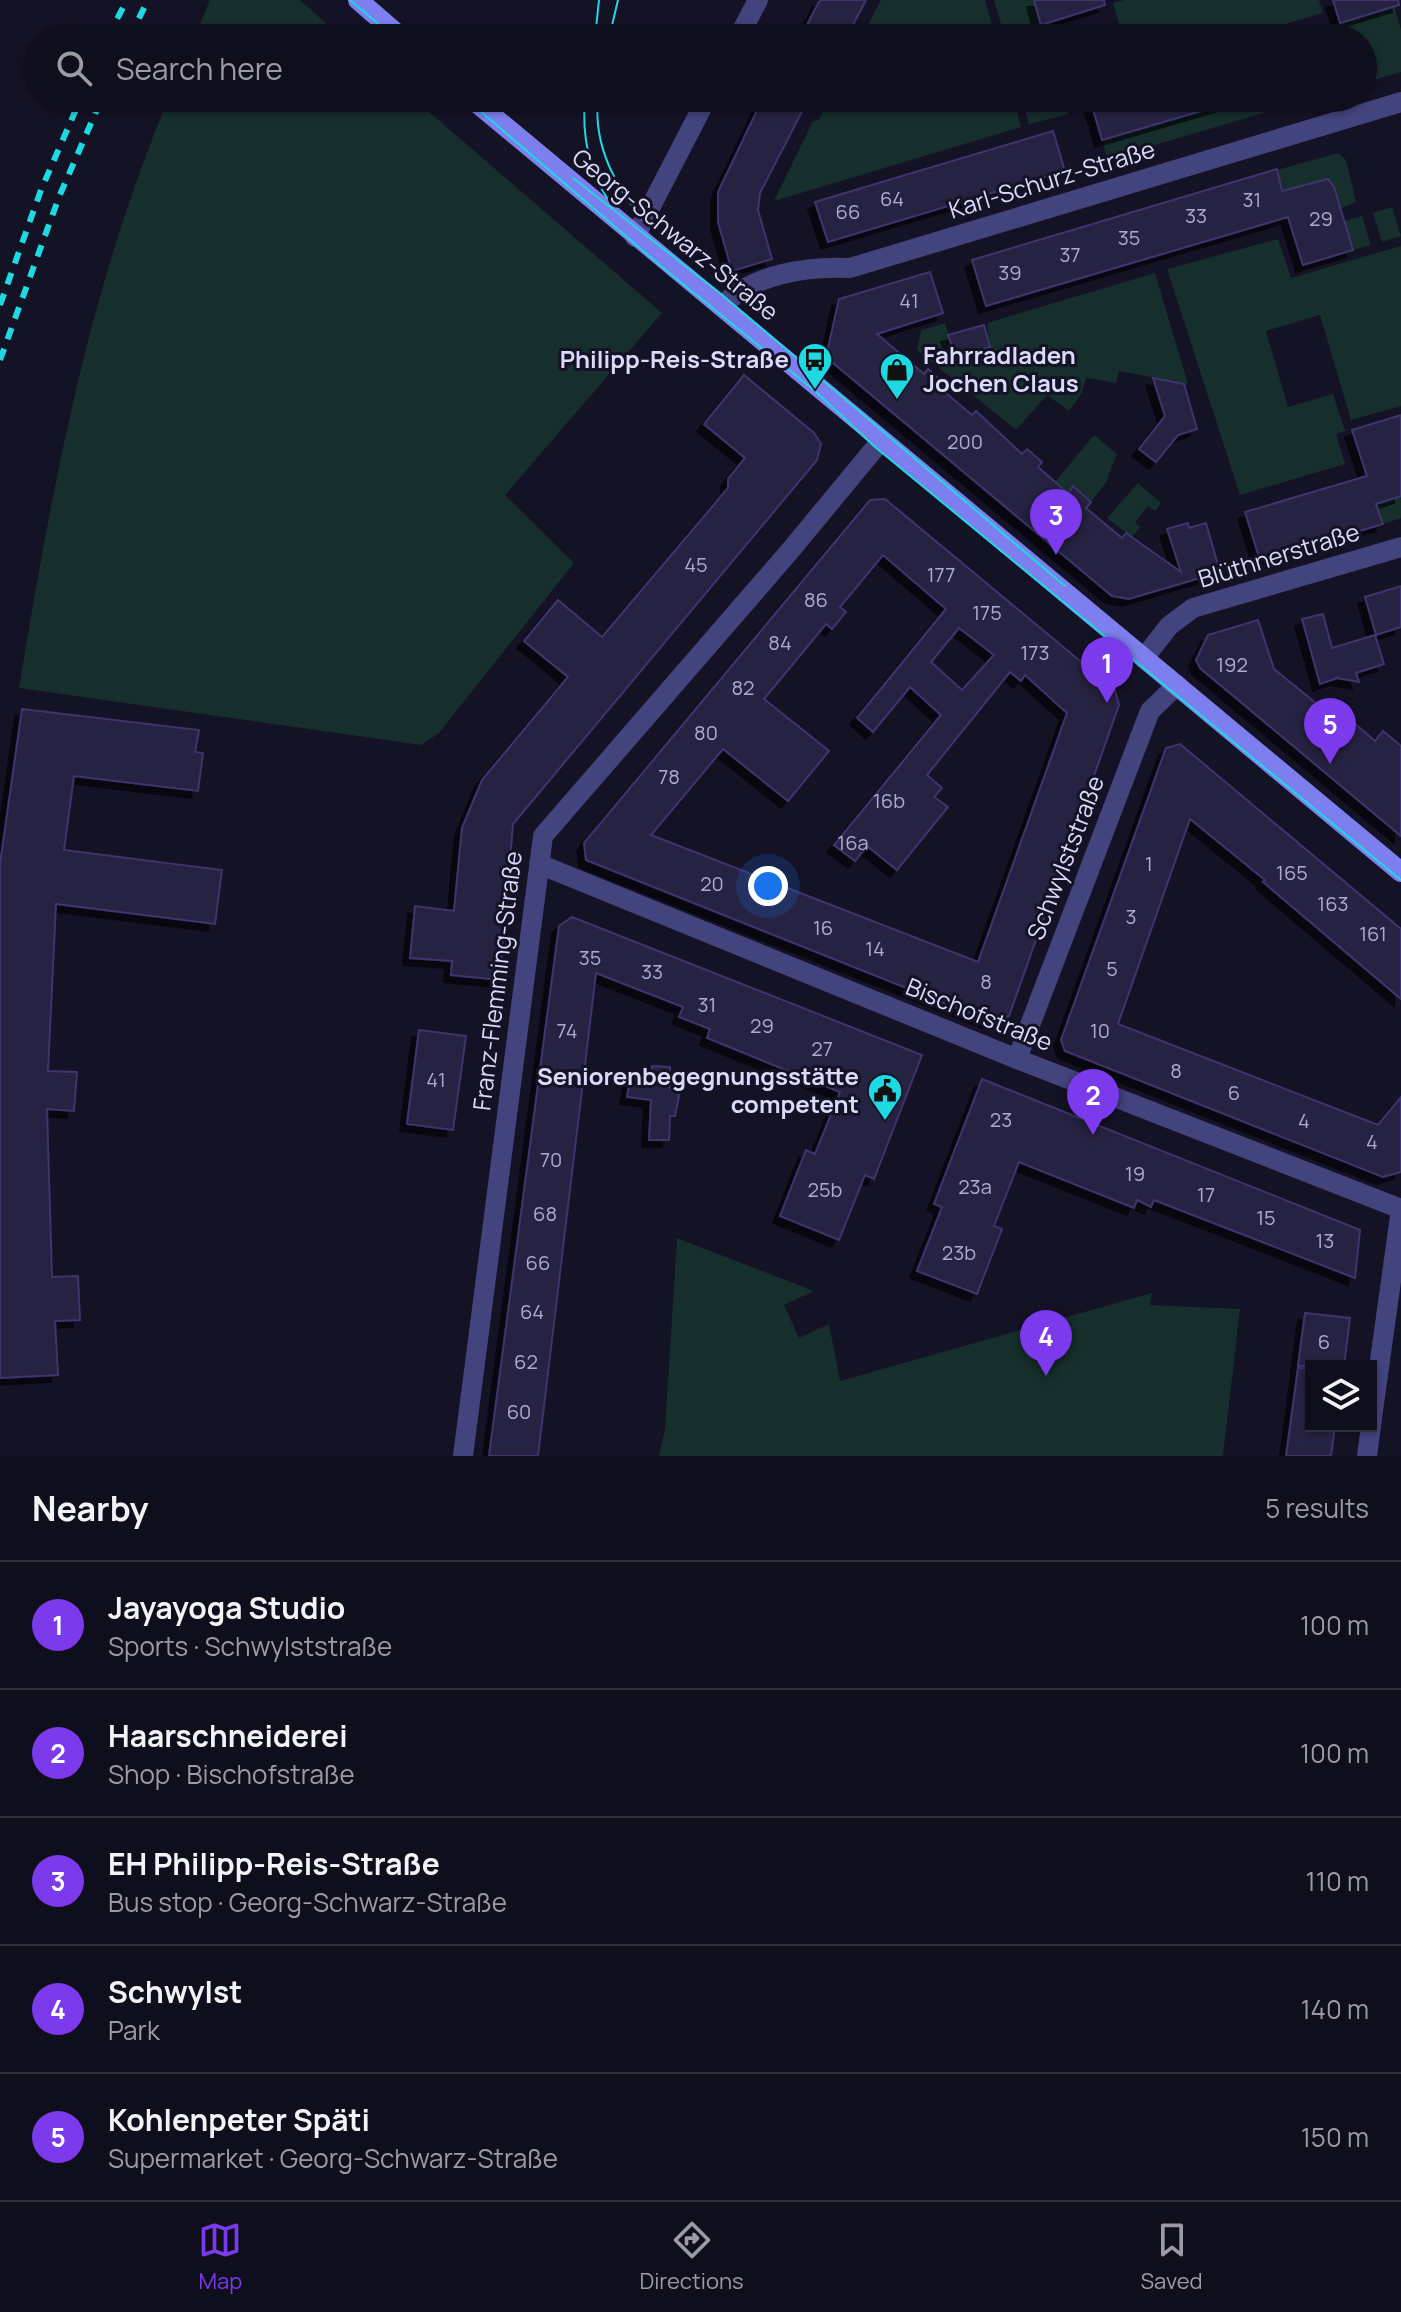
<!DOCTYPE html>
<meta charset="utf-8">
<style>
body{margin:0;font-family:Manrope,sans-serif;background:#181725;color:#f1f3f6}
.controls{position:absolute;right:24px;bottom:24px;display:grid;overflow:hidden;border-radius:0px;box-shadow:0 2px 6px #0004}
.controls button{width:72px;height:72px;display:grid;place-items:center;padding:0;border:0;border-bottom:2px solid #2f2e3b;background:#0f0e1c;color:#f1f3f6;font:40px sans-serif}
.you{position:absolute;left:768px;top:886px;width:28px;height:28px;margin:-20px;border:6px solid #fff;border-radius:50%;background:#1a73e8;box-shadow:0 0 0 12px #1a73e833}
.badge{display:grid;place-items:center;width:52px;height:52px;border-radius:50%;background:#7c3aed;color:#fff;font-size:26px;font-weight:700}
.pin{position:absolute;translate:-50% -66px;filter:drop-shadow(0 2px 4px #0008)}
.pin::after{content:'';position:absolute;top:42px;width:28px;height:24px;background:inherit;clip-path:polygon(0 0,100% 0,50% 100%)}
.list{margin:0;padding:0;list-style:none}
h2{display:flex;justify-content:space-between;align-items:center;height:104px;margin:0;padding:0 32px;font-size:34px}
h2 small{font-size:26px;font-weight:400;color:#9b9ca3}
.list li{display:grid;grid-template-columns:52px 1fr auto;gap:24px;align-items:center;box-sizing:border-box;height:128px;padding:0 32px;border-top:2px solid #2f2e3b}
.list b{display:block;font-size:30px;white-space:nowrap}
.list p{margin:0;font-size:26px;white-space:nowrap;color:#9b9ca3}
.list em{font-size:26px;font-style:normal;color:#9b9ca3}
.icon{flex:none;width:44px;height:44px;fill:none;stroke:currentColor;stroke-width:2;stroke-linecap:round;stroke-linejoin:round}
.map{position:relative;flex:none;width:1401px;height:1456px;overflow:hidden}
.search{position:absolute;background:#0f0e1c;box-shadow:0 2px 6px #0004;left:24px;right:24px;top:24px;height:88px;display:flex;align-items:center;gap:20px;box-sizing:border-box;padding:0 28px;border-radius:44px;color:#9b9ca3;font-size:30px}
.sheet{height:744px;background:#0f0e1c}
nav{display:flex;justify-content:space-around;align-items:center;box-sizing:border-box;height:112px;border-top:2px solid #2f2e3b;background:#0f0e1c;font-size:22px;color:#9b9ca3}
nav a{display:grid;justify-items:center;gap:4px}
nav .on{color:#7c3aed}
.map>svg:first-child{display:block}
.green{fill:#162e2c}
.building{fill:#262043;stroke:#3e356c;stroke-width:2;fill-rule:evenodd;filter:url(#shadow)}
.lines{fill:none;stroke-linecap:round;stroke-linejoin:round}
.street{stroke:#43437e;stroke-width:20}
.secondary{stroke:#7d7fef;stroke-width:20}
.tram{stroke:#1ed8e2;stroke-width:2}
.rail{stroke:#1ed8e2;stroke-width:6;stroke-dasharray:12 10;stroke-linecap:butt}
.labels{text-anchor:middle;stroke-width:6;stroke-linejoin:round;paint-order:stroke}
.number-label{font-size:20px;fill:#aeaccc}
.street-label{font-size:24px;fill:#dcdafa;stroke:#141225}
.poi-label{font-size:24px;font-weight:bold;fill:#dcdafa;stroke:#141225;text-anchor:end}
</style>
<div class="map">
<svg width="1401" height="1456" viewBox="0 0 1401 1456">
<defs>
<filter id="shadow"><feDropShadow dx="-7" dy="7" stdDeviation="0" flood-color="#0009"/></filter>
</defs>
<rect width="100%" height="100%" fill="#141225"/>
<!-- green -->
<g class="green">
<path d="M 210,0 L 300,0 L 343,38 L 194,38 Z"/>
<path d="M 881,0 L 985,0 L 996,38 L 861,38 Z"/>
<path d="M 994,0 L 1034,0 L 1046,38 L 1005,38 Z"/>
<path d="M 1124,0 L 1319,0 L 1323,13 L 1237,38 L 1107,38 L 1121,30 L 1113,3 Z"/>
<path d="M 1392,0 L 1401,29 L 1401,72 L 1363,83 L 1363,38 L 1342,38 L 1340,23 L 1378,11 Z"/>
<path d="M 169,98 L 413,98 L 662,313 L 505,495 L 574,563 L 439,733 L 421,745 L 19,688 C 52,488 89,286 169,98 Z"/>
<path d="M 830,98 L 1013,98 L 1021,127 L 774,201 L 813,121 L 819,120 Z"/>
<path d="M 1022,98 L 1064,98 L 1069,114 L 1029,124 Z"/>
<path d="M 1244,98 L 1314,98 L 1107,159 L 1102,140 Z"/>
<path d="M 1338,153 L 1346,160 L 1356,202 L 1340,209 L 1334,187 L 1326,180 L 1282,191 L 1277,170 Z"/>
<path d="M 1392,207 L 1401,236 L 1382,242 L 1373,213 Z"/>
<path d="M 1362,216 L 1371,245 L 1353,250 L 1344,221 Z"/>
<path d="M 1278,239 L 1291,278 L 1401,246 L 1401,406 L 1351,420 L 1320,315 L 1266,331 L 1288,407 L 1333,394 L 1345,431 L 1336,434 L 1345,464 L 1240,495 L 1167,269 Z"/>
<path d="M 1155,273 L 1188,384 L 1158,394 L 1161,379 L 1119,371 L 1116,383 L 1086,378 L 1082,393 L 1069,411 L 1047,395 L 1016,430 L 917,350 L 921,330 L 945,323 L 954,351 L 970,354 L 990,347 L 987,323 Z"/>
<path d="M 1094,435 L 1117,454 L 1106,482 L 1091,502 L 1074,487 L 1068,493 L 1055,482 Z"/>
<path d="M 1138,483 L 1161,503 L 1155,511 L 1148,506 L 1135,522 L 1140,527 L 1132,537 L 1107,518 Z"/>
<path d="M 1401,496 L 1401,518 L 1383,524 L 1376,504 Z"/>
<path d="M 677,1238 L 814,1291 L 784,1305 L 799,1338 L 829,1324 L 840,1381 L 1152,1293 L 1150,1305 L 1240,1309 L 1223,1456 L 659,1456 L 665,1429 Z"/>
</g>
<!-- building -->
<g class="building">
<path d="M 820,0 L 866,0 L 846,38 L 800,38 Z"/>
<path d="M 1034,0 L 1104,0 L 1105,5 L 1041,25 Z"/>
<path d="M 1333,0 L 1398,0 L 1399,5 L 1340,23 Z"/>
<path d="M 763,98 L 809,98 L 760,193 L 758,210 L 772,259 L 732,271 L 718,222 L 718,192 Z"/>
<path d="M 1107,98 L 1224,98 L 1225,104 L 1102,140 L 1091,102 Z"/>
<path d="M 1053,131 L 1065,171 L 828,242 L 815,202 Z"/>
<path d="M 1277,169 L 1282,191 L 1328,179 L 1334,187 L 1353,250 L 1303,265 L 1288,217 L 986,306 L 972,260 Z"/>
<path d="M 930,272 L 943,313 L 877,334 L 924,374 L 928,369 L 944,383 L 940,388 L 972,415 L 976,411 L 1022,454 L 1027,449 L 1042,462 L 1038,467 L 1068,493 L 1073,486 L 1091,502 L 1086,508 L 1122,538 L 1126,533 L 1181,572 L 1167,529 L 1188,523 L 1189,528 L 1206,523 L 1220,572 L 1129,599 L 1112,596 L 826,357 L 839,299 Z"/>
<path d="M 984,325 L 990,347 L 956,357 L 948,335 Z"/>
<path d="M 744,375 L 814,433 L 821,444 L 817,460 L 513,824 L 500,980 L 451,975 L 452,961 L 410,958 L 415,906 L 454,911 L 462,828 L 482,780 L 568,677 L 524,641 L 558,600 L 602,637 L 728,488 L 728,479 L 745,458 L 704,424 Z"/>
<path d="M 1153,378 L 1184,384 L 1197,429 L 1178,435 L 1156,462 L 1139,449 L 1165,416 Z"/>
<path d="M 1401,415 L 1401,496 L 1376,504 L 1383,524 L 1260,560 L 1245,512 L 1367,476 L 1352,430 Z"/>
<path d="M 885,499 L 1115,690 L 1119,705 L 1009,1016 L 994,1023 L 586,860 L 584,843 L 670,740 L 870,500 ZM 883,555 L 946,609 L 857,718 L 873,732 L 910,687 L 941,715 L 834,845 L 855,861 L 867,846 L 897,870 L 948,807 L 934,797 L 942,788 L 927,775 L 1010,672 L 1021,681 L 1025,675 L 1067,713 L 978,962 L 651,835 L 723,749 L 788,801 L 829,751 L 764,699 L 826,624 L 832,629 L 846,612 L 840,607 ZM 959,628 L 994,655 L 962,690 L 931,662 Z"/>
<path d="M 1401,586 L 1401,627 L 1376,635 L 1365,597 Z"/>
<path d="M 1323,614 L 1332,648 L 1375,635 L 1384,664 L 1356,673 L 1359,682 L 1337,678 L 1320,684 L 1302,619 Z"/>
<path d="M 1258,620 L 1274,669 L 1348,729 L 1353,722 L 1375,741 L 1383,731 L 1401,746 L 1401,836 L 1200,668 L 1196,660 L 1208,635 Z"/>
<path d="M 22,709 L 199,730 L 195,752 L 203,753 L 198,791 L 74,776 L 64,850 L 222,870 L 215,924 L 56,904 L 48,1071 L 77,1072 L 74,1111 L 47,1109 L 52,1277 L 78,1276 L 80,1320 L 55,1321 L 58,1375 L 0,1378 L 0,864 Z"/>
<path d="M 1180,744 L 1401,929 L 1401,999 L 1263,882 L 1265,880 L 1190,819 L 1118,1024 L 1378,1125 L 1401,1097 L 1401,1172 L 1383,1177 L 1065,1051 L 1061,1040 L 1166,748 Z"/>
<path d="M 572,917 L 922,1055 L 874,1179 L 865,1175 L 839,1240 L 780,1216 L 806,1150 L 815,1154 L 840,1092 L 707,1038 L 710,1029 L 679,1017 L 683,1007 L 596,973 L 538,1456 L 489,1456 L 559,926 Z"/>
<path d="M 419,1030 L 466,1036 L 453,1130 L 407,1124 Z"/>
<path d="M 652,1066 L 670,1067 L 670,1089 L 680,1091 L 675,1116 L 670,1116 L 669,1140 L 649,1140 L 651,1100 L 627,1097 L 631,1073 L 652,1075 Z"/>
<path d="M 982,1079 L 1360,1230 L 1355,1278 L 1154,1200 L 1151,1207 L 1137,1200 L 1134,1208 L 1019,1162 L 994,1226 L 1002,1229 L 977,1294 L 917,1271 L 942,1207 L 934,1204 Z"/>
<path d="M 1305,1313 L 1350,1318 L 1344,1366 L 1298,1366 Z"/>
<path d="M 1298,1368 L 1311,1369 L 1311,1426 L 1335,1426 L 1331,1456 L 1286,1456 Z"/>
</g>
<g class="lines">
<!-- street -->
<g class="street">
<path d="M 738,38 L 758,0"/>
<path d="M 635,237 L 707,98"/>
<path d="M 722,306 C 753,274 807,266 850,268 L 1401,102"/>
<path d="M 1144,658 L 1169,626 L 1193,608 L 1401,547"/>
<path d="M 539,864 L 1017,1059 L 1401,1209"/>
<path d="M 1017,1059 L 1150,711 L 1177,685"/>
<path d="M 1371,1425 L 1401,1209"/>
<path d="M 463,1456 L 543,836 L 789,552 L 880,442"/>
<path d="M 1367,1456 L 1371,1426"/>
</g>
<!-- secondary -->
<g class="secondary">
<path d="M 358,0 L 402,38"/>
<path d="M 471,98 L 1401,872"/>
</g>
<!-- tram -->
<g class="tram">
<path d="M 350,0 L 395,38"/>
<path d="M 595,38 L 599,0"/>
<path d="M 609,38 L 618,0"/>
<path d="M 465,98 L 662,267 L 815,391 L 875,447 L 1401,880"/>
<path d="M 585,98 C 582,133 588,168 607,198"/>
<path d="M 598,98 C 593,147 616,187 646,224"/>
<path d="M 573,178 L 721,294 L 1065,586"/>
</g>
<!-- rail -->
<g class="rail">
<path d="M 107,38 L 127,0"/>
<path d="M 129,38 L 148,0"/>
<path d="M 0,305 L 41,190 L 81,98"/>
<path d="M 0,360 L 59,197 L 102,98"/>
</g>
</g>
<!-- icons -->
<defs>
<symbol id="bus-pin" viewBox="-11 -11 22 30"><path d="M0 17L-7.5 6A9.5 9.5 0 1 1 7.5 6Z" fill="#1ed8e2" stroke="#141225"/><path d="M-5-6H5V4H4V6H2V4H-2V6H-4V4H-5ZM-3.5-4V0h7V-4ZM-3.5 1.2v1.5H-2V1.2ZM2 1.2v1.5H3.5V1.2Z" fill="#111"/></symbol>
<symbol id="shop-pin" viewBox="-11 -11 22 30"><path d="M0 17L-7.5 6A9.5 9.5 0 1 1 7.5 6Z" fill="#1ed8e2" stroke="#141225"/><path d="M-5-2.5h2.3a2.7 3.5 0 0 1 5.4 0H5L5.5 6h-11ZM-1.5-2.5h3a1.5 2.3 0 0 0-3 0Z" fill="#111"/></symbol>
<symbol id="civic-pin" viewBox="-11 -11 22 30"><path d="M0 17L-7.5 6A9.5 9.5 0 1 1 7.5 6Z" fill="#1ed8e2" stroke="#141225"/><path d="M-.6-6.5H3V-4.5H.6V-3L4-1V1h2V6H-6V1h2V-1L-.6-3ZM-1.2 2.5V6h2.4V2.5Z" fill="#111"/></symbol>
</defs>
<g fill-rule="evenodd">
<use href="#bus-pin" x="795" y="340" width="40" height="54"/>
<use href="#shop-pin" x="877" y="350" width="40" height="54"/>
<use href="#civic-pin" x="865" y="1071" width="40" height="54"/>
</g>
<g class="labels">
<!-- number labels -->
<g class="number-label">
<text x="892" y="206">64</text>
<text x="1252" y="207">31</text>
<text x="848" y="219">66</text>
<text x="1196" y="223">33</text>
<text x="1321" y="226">29</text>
<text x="1129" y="245">35</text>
<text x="1070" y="262">37</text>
<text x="1010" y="280">39</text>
<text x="909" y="308">41</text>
<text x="965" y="449">200</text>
<text x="696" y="572">45</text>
<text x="941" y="582">177</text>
<text x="816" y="607">86</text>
<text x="987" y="620">175</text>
<text x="780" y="650">84</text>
<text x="1035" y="660">173</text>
<text x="1232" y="672">192</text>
<text x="743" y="695">82</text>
<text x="706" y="740">80</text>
<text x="669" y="784">78</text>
<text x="889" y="808">16b</text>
<text x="853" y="850">16a</text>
<text x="1149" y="871">1</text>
<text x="1292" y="880">165</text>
<text x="712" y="891">20</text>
<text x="1333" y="911">163</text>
<text x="1131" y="924">3</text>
<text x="823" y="935">16</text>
<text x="1373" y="941">161</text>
<text x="875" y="956">14</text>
<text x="590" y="965">35</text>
<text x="1112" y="976">5</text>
<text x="652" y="979">33</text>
<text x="986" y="989">8</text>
<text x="707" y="1012">31</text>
<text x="762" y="1033">29</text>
<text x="567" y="1038">74</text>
<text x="1100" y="1038">10</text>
<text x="822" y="1056">27</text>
<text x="1176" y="1078">8</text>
<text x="436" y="1087">41</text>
<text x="1234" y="1100">6</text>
<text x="1001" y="1127">23</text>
<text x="1304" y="1128">4</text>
<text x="1372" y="1149">4</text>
<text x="551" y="1167">70</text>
<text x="1135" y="1181">19</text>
<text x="975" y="1194">23a</text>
<text x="825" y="1197">25b</text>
<text x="1206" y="1202">17</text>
<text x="545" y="1221">68</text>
<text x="1266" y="1225">15</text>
<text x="1325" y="1248">13</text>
<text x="959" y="1260">23b</text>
<text x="538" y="1270">66</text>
<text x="532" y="1319">64</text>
<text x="1324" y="1349">6</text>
<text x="526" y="1369">62</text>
<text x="519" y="1419">60</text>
</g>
<!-- street labels -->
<g class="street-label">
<text transform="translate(1052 180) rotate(-17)" y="8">Karl-Schurz-Straße</text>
<text transform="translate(675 235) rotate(39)" y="8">Georg-Schwarz-Straße</text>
<text transform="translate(1279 556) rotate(-17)" y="8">Blüthnerstraße</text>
<text transform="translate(1066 858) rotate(-69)" y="8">Schwylststraße</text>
<text transform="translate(498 981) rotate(-83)" y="8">Franz-Flemming-Straße</text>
<text transform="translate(979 1015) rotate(22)" y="8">Bischofstraße</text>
</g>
<!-- poi labels -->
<g class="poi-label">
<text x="923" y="364" text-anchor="start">Fahrradladen<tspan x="923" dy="28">Jochen Claus</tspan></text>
<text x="789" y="368">Philipp-Reis-Straße</text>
<text x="859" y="1085">Seniorenbegegnungsstätte<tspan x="859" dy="28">competent</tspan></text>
</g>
</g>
</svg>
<div class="controls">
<button><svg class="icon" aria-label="layers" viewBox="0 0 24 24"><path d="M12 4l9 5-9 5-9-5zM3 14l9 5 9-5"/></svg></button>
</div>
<div class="you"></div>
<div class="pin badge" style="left:1107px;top:703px">1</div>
<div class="pin badge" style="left:1093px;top:1135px">2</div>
<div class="pin badge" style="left:1056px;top:555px">3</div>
<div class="pin badge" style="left:1046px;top:1376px">4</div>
<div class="pin badge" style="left:1330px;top:764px">5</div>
<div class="search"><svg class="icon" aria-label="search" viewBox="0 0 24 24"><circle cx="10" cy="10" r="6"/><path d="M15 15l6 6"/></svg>Search here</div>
</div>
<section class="sheet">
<h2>Nearby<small>5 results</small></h2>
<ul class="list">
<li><span class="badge">1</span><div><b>Jayayoga Studio</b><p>Sports · Schwylststraße</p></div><em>100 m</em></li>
<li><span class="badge">2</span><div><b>Haarschneiderei</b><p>Shop · Bischofstraße</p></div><em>100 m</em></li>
<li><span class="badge">3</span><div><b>EH Philipp-Reis-Straße</b><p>Bus stop · Georg-Schwarz-Straße</p></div><em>110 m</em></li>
<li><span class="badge">4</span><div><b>Schwylst</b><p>Park</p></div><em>140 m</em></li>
<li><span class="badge">5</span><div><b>Kohlenpeter Späti</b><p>Supermarket · Georg-Schwarz-Straße</p></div><em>150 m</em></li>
</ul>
</section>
<nav>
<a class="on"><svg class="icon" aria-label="map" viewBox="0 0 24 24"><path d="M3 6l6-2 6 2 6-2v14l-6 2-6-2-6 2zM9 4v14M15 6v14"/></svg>Map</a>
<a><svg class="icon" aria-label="directions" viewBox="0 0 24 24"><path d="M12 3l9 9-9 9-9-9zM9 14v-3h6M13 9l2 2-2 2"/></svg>Directions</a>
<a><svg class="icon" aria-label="saved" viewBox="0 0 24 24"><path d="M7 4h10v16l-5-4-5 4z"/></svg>Saved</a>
</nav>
